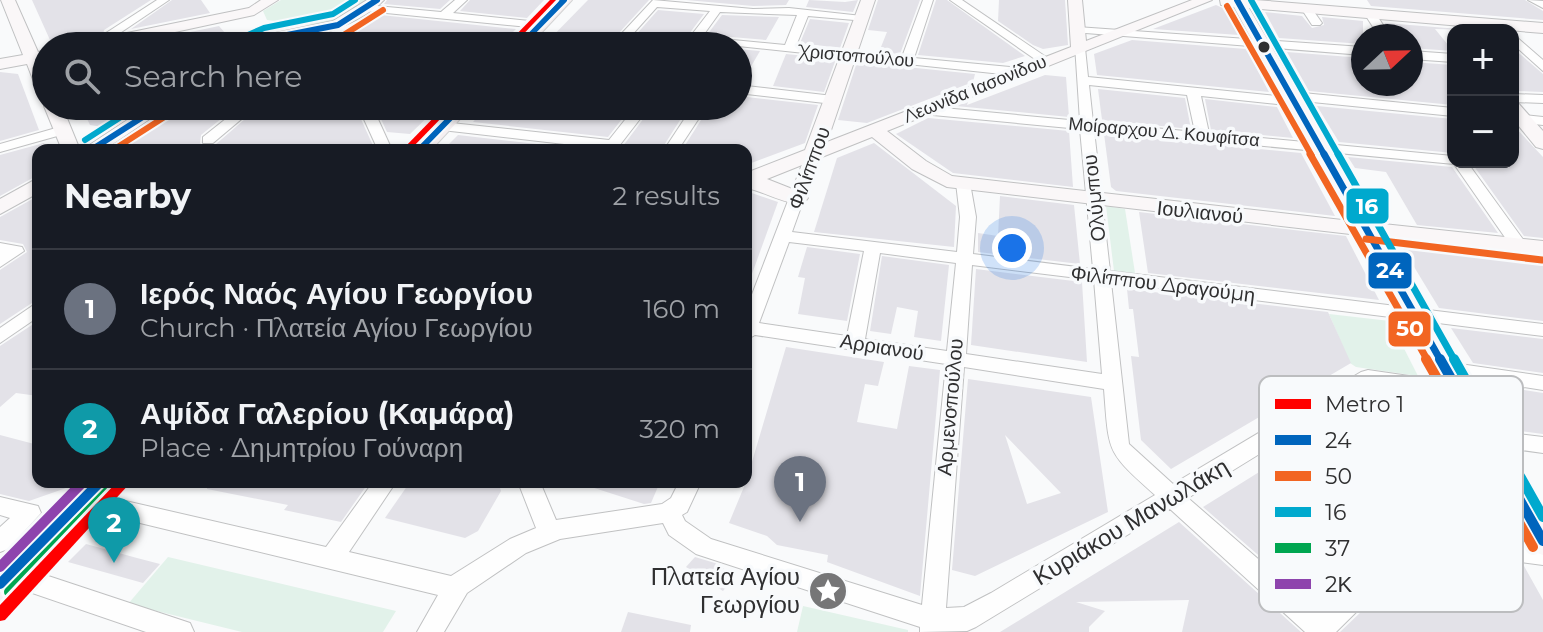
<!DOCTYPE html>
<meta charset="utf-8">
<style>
body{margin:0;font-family:Montserrat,sans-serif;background:#20242c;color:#f1f3f6}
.controls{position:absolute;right:24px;top:24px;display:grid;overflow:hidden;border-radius:16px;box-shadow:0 2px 6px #0004}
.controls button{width:72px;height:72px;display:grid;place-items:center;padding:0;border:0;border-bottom:2px solid #363941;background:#171b24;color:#f1f3f6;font:40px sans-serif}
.compass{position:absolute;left:1351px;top:24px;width:72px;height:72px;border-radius:50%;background:#171b24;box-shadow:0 2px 6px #0004;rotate:68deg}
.you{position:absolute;left:1012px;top:248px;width:28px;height:28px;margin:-20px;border:6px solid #fff;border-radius:50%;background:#1a73e8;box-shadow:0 0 0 12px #1a73e833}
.badge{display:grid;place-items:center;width:52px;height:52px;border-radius:50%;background:#2563eb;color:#fff;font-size:26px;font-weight:700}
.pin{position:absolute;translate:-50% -66px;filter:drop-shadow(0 2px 4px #0008)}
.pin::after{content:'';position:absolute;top:42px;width:28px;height:24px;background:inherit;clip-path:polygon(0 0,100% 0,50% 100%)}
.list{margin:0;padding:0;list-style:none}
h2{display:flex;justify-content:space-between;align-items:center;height:104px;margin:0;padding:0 32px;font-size:34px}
h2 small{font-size:26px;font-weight:400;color:#9ea1a6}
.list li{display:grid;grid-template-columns:52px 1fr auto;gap:24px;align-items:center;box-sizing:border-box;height:120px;padding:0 32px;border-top:2px solid #363941}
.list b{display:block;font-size:30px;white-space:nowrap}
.list p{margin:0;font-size:26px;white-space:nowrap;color:#9ea1a6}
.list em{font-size:26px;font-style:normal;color:#9ea1a6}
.icon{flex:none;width:44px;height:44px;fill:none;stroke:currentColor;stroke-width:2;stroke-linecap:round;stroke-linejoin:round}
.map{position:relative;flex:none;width:1543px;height:632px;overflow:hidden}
.search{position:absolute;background:#171b24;box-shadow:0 2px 6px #0004;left:32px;top:32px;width:720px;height:88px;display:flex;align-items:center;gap:20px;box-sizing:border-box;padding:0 28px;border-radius:44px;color:#9ea1a6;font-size:30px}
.panel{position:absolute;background:#171b24;box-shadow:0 2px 6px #0004;left:32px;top:144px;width:720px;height:344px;border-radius:16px}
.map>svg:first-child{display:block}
.green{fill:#e2f2ea}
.building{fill:#e3e2e8;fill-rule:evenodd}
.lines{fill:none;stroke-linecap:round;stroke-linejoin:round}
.street-casing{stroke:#c0c1c2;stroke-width:2}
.secondary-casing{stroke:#c0c1c2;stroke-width:2}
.primary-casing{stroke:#d3d4d4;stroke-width:2}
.street{fill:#fefefe;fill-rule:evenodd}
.secondary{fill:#faf7f8;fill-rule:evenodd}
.primary{fill:#f5eff1;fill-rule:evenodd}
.bus-1-far2-casing{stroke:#f8fafc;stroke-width:10}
.bus-1-far1-casing{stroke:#f8fafc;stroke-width:12}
.bus-1-casing{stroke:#f8fafc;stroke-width:16}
.bus-2-far2-casing{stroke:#f8fafc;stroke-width:10}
.bus-2-far1-casing{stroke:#f8fafc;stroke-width:12}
.bus-2-casing{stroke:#f8fafc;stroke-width:16}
.bus-3-far2-casing{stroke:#f8fafc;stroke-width:10}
.bus-3-far1-casing{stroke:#f8fafc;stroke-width:12}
.bus-3-casing{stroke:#f8fafc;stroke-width:16}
.bus-4-casing{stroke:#f8fafc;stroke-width:16}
.bus-5-casing{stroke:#f8fafc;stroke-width:16}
.bus-1-far2{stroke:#0065bd;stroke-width:6}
.bus-1-far1{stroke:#0065bd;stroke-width:7}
.bus-1{stroke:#0065bd;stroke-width:10}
.bus-2-far2{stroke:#f26522;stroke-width:6}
.bus-2-far1{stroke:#f26522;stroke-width:7}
.bus-2{stroke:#f26522;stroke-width:10}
.bus-3-far2{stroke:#00a9ce;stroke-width:6}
.bus-3-far1{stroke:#00a9ce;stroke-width:7}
.bus-3{stroke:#00a9ce;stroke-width:10}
.bus-4{stroke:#00a651;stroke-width:10}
.bus-5{stroke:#8e44ad;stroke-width:10}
.metro-1-casing{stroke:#f8fafc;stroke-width:6}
.metro-1{fill:#f00;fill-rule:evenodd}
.bus-dot{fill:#2f2f30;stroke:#f8fafc;stroke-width:3}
.labels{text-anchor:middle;stroke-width:7;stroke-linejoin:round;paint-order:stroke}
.far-street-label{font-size:18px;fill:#2f2f30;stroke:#f8fafc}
.street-label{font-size:20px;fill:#2f2f30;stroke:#f8fafc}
.near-street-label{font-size:24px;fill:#2f2f30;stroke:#f8fafc}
.near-poi-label{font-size:24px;fill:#2f2f30;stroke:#f8fafc;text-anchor:end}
.key{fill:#f8fafc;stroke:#bcbdbf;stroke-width:2}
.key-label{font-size:22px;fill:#2f2f30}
.line-badge{stroke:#f8fafc;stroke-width:3}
.badge-label{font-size:22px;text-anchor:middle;font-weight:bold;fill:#fff}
</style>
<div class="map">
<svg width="1543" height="632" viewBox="0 0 1543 632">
<rect width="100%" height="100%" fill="#f9fafb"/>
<!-- green -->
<g class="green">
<path d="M 281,0 L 369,0 C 325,32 319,26 267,20 L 263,11 Z"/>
<path d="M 1106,206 L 1125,209 L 1135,273 L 1114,271 Z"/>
<path d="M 1329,314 L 1390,321 L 1418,376 L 1356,367 L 1350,363 Z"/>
<path d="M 168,557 L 396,611 L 383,632 L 242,632 L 128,604 Z"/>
<path d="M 803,606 L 908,630 L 908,632 L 797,632 Z"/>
</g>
<!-- building -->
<g class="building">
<path d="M 32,0 L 151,0 L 104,30 L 103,35 L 86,38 L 77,46 L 58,46 L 57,39 L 50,40 Z"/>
<path d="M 172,0 L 201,0 L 210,13 L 131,29 Z"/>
<path d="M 387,0 L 450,0 L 440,9 L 384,4 Z"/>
<path d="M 470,0 L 544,0 L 527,18 L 460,11 Z"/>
<path d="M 588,0 L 649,0 L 607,46 L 543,46 Z"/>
<path d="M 686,0 L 789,0 L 786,5 L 753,6 Z"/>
<path d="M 809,0 L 845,2 L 858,0 L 853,12 L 806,7 Z"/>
<path d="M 878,0 L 920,0 L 900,54 L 879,52 L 887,32 L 868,30 Z"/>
<path d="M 936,0 L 947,0 L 1025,56 L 1003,63 L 918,55 Z"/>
<path d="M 999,0 L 1065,0 L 1068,45 L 1043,49 L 1033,45 L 998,21 Z"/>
<path d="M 1367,0 L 1525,0 L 1543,11 L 1543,20 L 1371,6 Z"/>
<path d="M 1216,5 L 1225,9 L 1239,35 L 1153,29 Z"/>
<path d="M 658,10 L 704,14 L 680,46 L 626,46 Z"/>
<path d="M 1265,12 L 1302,16 L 1312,28 L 1324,25 L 1322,17 L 1363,21 L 1363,44 L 1279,38 Z"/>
<path d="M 371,14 L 516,29 L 499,46 L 346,46 L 337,36 Z"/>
<path d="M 722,15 L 779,17 L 766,40 L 707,35 Z"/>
<path d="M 810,19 L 849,23 L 840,48 L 800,43 Z"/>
<path d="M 1385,23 L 1472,30 L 1435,29 L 1453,51 L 1411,48 L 1411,36 L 1388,36 Z"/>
<path d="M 219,26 L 225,33 L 254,37 L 243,46 L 124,46 Z"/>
<path d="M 1132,40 L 1246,49 L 1269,92 L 1097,75 L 1094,54 Z"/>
<path d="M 1513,48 L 1543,74 L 1543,92 L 1517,91 L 1513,87 Z"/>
<path d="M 738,49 L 760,51 L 742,82 L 738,82 Z"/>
<path d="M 1287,52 L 1363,58 L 1363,84 L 1411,84 L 1411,62 L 1453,65 L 1453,105 L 1309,91 Z"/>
<path d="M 786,54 L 836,59 L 824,92 L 773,86 Z"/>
<path d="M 857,62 L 975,74 L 973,82 L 867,123 L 838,120 Z"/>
<path d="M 0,72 L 18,74 L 39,130 L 0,141 Z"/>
<path d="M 1045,75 L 1066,77 L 1069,117 L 956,106 L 968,102 L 967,105 Z"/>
<path d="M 1098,89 L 1185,98 L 1191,129 L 1102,120 Z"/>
<path d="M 738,96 L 818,105 L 805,143 L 746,165 L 746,150 L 682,150 L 710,106 L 738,106 Z"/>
<path d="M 1205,99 L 1277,107 L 1293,138 L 1211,130 Z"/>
<path d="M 81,106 L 143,106 L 109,128 L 90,125 Z"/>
<path d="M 172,106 L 237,106 L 201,135 L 200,143 L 203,146 L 215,145 L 260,106 L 296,109 L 324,116 L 355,106 L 375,150 L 111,150 Z"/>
<path d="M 375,106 L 439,106 L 410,134 L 387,132 Z"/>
<path d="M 487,106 L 632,106 L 608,137 L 473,122 Z"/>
<path d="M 653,106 L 689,106 L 661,150 L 620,150 Z"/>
<path d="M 1317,106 L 1453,119 L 1453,153 L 1339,142 Z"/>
<path d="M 928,118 L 1069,131 L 1073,187 L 953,173 L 896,134 Z"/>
<path d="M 1513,125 L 1543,157 L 1543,238 L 1524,236 L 1471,162 L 1513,162 Z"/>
<path d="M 1104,134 L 1301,153 L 1335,216 L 1116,191 L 1111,187 Z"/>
<path d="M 458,135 L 590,150 L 443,150 Z"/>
<path d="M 44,143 L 46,150 L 38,150 L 38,175 L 0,196 L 0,155 Z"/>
<path d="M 874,143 L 956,206 L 954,247 L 814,232 L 837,158 Z"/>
<path d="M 1348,157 L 1452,167 L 1498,233 L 1417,225 L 1386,172 L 1355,168 Z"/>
<path d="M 746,191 L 778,202 L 748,285 L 746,284 Z"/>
<path d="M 38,196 L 38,299 L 0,324 L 0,270 L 27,252 L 23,244 L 0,240 L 0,217 Z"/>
<path d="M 1000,196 L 1074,205 L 1080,264 L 978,252 L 978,233 L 998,236 Z"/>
<path d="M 1139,212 L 1346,236 L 1379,300 L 1148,273 Z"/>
<path d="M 1399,242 L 1543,258 L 1543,321 L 1439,308 Z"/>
<path d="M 807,247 L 860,254 L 847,321 L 798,314 L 805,278 L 798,277 Z"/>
<path d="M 882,256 L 949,265 L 941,341 L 914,337 L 918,311 L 897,307 L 891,334 L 870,331 Z"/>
<path d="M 976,269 L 1082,282 L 1087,362 L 971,345 Z"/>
<path d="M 1127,289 L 1328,312 L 1351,363 L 1171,469 L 1141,440 L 1131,356 L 1139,357 L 1133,309 L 1129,309 Z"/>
<path d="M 38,321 L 38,396 L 16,393 L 0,407 L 0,346 Z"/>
<path d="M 1451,328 L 1543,339 L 1543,373 L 1473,363 Z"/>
<path d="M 786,347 L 884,362 L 878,386 L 865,384 L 857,422 L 897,429 L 909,366 L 940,370 L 920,596 L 827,562 L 828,555 L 777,545 L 767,536 L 729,523 L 746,482 Z"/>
<path d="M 968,379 L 1091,397 L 1108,512 L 975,576 L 952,570 ZM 1005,435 L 1061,493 L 1027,504 Z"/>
<path d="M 1486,384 L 1543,393 L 1543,434 L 1513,430 Z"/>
<path d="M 1389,391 L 1437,397 L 1485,492 L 1513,538 L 1416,525 L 1407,527 L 1319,608 L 1203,507 ZM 1397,440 L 1414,487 L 1343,482 Z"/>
<path d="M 0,435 L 38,445 L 38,482 L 74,482 L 69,487 L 29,501 L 0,494 Z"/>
<path d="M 207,482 L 369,482 L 341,522 L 284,510 L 288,505 L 207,489 Z"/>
<path d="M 410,482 L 498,482 L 501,491 L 478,531 L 465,538 L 385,518 Z"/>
<path d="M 586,482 L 660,482 L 651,503 L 644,504 L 585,485 Z"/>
<path d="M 1179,522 L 1301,632 L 1182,632 L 1189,600 L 1076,602 L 1105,611 L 1089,627 L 1089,632 L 1000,632 Z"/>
<path d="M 86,544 L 137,558 L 160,564 L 143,583 L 68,562 Z"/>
<path d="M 1431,553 L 1524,566 L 1543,600 L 1543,632 L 1340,632 L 1407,568 L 1448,590 Z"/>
<path d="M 695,557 L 715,563 L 735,576 L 723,591 L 686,567 Z"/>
<path d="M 628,612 L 691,625 L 690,632 L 621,632 Z"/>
</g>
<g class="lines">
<defs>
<g id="street">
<path d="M 157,0 L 169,0 L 114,37 L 106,37 L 106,33 Z"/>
<path d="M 455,0 L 467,0 L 453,13 L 539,22 L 545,25 L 539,28 L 366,11 L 361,8 L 366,5 L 441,12 Z"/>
<path d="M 653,0 L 753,9 L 789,8 L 862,16 L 866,17 L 866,21 L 808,16 L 796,46 L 902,57 L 923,0 L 933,0 L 914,58 L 1021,68 L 1027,72 L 1021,76 L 738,46 L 683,46 L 710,11 L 657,7 L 622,46 L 610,46 ZM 720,12 L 797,15 L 785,45 L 702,37 Z"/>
<path d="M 950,0 L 962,0 L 1052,61 L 1042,64 Z"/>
<path d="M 1528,0 L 1543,1 L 1543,8 Z"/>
<path d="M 1302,6 L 1310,6 L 1322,23 L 1320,25 L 1312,25 L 1301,8 Z"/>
<path d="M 1366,11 L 1374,11 L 1385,28 L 1383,30 L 1375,30 L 1364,13 Z"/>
<path d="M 1077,27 L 1363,47 L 1363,55 L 1073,32 L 1073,28 Z"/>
<path d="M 302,29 L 338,39 L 343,46 L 331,46 L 298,34 L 296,32 Z"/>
<path d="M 1513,34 L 1543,60 L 1543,71 L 1513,44 Z"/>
<path d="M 1075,45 L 1085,48 L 1088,77 L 1287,97 L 1293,92 L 1453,108 L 1453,116 L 1302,101 L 1301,105 L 1296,106 L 1201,96 L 1209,133 L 1453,156 L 1453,162 L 1467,162 L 1527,245 L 1525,249 L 1513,249 L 1454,164 L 1094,130 L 1110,271 L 1543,324 L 1543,336 L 1111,282 L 1129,444 L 1173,484 L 1361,372 L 1368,370 L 1457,383 L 1464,385 L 1467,390 L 1464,395 L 1457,397 L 1371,385 L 1188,498 L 1319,612 L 1408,531 L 1416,528 L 1543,545 L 1543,565 L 1420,549 L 1336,632 L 1305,632 L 1170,509 L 976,627 L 967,631 L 920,632 L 920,627 L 696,554 L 669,535 L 663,523 L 560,539 L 526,553 L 467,593 L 444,632 L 417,632 L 438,595 L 82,509 L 74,507 L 71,500 L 74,493 L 82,491 L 326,547 L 373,482 L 396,482 L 349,552 L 451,576 L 510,539 L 536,528 L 518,482 L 540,482 L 556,520 L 662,504 L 671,498 L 679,482 L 701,482 L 687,512 L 682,515 L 685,521 L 711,539 L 922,605 L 946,364 L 755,335 L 746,340 L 746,310 L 806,154 L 813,150 L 820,154 L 792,232 L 957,252 L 960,217 L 956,183 L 963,179 L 970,183 L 976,217 L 973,254 L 1093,269 L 1080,129 L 922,114 L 915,110 L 922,106 L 1080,121 ZM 1089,85 L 1187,95 L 1195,132 L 1093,122 ZM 789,242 L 864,251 L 847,336 L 759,323 ZM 880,253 L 956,263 L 947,351 L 865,339 ZM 972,265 L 1094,280 L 1102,374 L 966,354 ZM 964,367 L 1104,389 C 1109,454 1106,451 1155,495 L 991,593 L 964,607 L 946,608 Z"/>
<path d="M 1411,51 L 1453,54 L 1453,62 L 1411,59 Z"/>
<path d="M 738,85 L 833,96 L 840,100 L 833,104 L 738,93 Z"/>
<path d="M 1513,94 L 1543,95 L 1543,103 L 1513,102 Z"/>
<path d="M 242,106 L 257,106 L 213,143 L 203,143 L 203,137 Z"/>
<path d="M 297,106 L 346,106 L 325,113 Z"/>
<path d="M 358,106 L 372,106 L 392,150 L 378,150 Z"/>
<path d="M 636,106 L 650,106 L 616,150 L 442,130 L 435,126 L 442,122 L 609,140 Z"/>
<path d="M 693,106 L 707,106 L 678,150 L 664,150 Z"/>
<path d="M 1513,114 L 1543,117 L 1543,125 L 1513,122 Z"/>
<path d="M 63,126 L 70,130 L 68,133 L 0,152 L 0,144 Z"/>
<path d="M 0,243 L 22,247 L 24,251 L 0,267 Z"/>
<path d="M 38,302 L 38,317 L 0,343 L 0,328 Z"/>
<path d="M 1446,362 L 1543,376 L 1543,390 L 1439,374 L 1436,369 L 1439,364 Z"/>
<path d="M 1485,430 L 1543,437 L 1543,453 L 1478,444 L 1475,438 L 1478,432 Z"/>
<path d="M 0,497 L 38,506 L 41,513 L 8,549 L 0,552 L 0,527 L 10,518 L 0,515 Z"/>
<path d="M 0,560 L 181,620 L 190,623 L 194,632 L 146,632 L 0,582 Z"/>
</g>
<g id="secondary">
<path d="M 1,0 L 15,0 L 38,52 L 46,50 L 46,60 L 42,61 L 46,70 L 46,95 L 37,90 L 27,64 L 0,69 L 0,59 L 23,55 Z"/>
<path d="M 261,0 L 278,0 L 254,15 L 110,46 L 80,46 L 88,41 L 249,8 Z"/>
<path d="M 367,0 L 384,0 C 355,30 286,46 246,46 L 261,36 L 333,21 Z"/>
<path d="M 861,0 L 875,0 L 827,142 L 1071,47 L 1068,0 L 1082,0 L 1086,41 L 1192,0 L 1212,0 L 887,131 L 926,161 L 952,176 L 1351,221 L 1234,7 L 1221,5 L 1220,0 L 1255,0 L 1543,23 L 1543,33 L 1249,8 L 1374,223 L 1543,241 L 1543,255 L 1383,237 L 1543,513 L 1543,555 L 1532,551 L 1359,235 L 947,187 L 912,169 L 872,137 L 767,179 L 805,194 L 808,198 L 805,202 C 787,207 765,191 746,188 L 746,173 L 805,150 Z"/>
<path d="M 46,103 L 46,106 L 62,106 L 80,150 L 62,150 L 44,106 Z"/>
<path d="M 1513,103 L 1519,104 L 1543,131 L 1543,149 L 1536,147 L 1513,119 Z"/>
<path d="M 148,106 L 169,106 L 104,150 L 82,150 Z"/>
<path d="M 38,178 L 38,193 L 0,214 L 0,199 Z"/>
</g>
<g id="primary">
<path d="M 555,0 L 572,0 L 529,46 L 510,46 Z"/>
<path d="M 450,106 L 472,106 L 431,150 L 408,150 Z"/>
<path d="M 78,482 L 117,482 L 112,492 L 13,596 L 0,601 L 0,559 Z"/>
</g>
</defs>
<!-- street casing -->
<use href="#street" class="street-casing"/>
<!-- secondary casing -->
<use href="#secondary" class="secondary-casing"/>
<!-- primary casing -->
<use href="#primary" class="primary-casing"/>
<!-- street -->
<use href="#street" class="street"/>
<!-- secondary -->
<use href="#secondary" class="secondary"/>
<!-- primary -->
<use href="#primary" class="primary"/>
<defs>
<g id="bus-1-far2">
<path d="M 1237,0 L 1325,156"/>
<path d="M 254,46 L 267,39 L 338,25 L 377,0"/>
<path d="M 519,46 L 564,0"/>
<path d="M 91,150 L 160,106"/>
<path d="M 419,150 L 462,106"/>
</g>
<path id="bus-1-far1" d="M 1324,154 L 1441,361"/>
<g id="bus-1">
<path d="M 1440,359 L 1543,541"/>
<path d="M 0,584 L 100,482"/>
</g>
<g id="bus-2-far2">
<path d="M 1227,6 L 1312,156"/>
<path d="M 294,46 L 342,36 L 383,10"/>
<path d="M 113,150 L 166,116"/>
</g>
<g id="bus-2-far1">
<path d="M 1310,154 L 1428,361"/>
<path d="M 1366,239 L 1542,260"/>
</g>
<path id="bus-2" d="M 1426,359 L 1533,547"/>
<g id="bus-3-far2">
<path d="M 1251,0 L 1339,156"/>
<path d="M 248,35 L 264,28 L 333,14 L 355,0"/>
<path d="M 85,140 L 138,106"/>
</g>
<path id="bus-3-far1" d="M 1338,154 L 1455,361"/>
<path id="bus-3" d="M 1454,359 L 1543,517"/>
<path id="bus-4" d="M 9,592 L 109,490"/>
<path id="bus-5" d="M 0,567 L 83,482"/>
</defs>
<!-- bus-1-far2 casing -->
<use href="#bus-1-far2" class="bus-1-far2-casing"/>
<!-- bus-1-far1 casing -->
<use href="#bus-1-far1" class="bus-1-far1-casing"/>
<!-- bus-1 casing -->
<use href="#bus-1" class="bus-1-casing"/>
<!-- bus-2-far2 casing -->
<use href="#bus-2-far2" class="bus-2-far2-casing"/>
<!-- bus-2-far1 casing -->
<use href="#bus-2-far1" class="bus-2-far1-casing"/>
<!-- bus-2 casing -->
<use href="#bus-2" class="bus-2-casing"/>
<!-- bus-3-far2 casing -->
<use href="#bus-3-far2" class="bus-3-far2-casing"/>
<!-- bus-3-far1 casing -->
<use href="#bus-3-far1" class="bus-3-far1-casing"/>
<!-- bus-3 casing -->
<use href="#bus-3" class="bus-3-casing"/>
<!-- bus-4 casing -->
<use href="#bus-4" class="bus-4-casing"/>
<!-- bus-5 casing -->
<use href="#bus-5" class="bus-5-casing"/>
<!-- bus-1-far2 -->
<use href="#bus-1-far2" class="bus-1-far2"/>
<!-- bus-1-far1 -->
<use href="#bus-1-far1" class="bus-1-far1"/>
<!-- bus-1 -->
<use href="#bus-1" class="bus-1"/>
<!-- bus-2-far2 -->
<use href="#bus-2-far2" class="bus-2-far2"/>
<!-- bus-2-far1 -->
<use href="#bus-2-far1" class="bus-2-far1"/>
<!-- bus-2 -->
<use href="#bus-2" class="bus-2"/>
<!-- bus-3-far2 -->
<use href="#bus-3-far2" class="bus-3-far2"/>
<!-- bus-3-far1 -->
<use href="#bus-3-far1" class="bus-3-far1"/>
<!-- bus-3 -->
<use href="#bus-3" class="bus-3"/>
<!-- bus-4 -->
<use href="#bus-4" class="bus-4"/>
<!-- bus-5 -->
<use href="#bus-5" class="bus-5"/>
<defs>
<g id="metro-1">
<path d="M 550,0 L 556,0 L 512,46 L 505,46 Z"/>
<path d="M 445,106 L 453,106 L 410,150 L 402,150 Z"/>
<path d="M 117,482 L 131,482 L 5,620 L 0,621 L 0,605 Z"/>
</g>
</defs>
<!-- metro-1 casing -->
<use href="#metro-1" class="metro-1-casing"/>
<!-- metro-1 -->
<use href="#metro-1" class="metro-1"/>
</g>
<!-- icons -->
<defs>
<symbol id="sight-disc" viewBox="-11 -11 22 22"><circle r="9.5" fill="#767677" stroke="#f8fafc"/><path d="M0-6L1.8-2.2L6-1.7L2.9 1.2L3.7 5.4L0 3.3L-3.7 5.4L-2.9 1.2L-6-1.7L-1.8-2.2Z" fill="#fff"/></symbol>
</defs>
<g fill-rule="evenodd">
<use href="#sight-disc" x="806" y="569" width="44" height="44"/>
</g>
<!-- markers -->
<circle class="bus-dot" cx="1264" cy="47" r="7"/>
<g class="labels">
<!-- far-street labels -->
<g class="far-street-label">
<text transform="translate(857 56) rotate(5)" y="6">Χριστοπούλου</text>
<text transform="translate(975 89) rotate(-22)" y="6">Λεωνίδα Ιασονίδου</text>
<text transform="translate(1164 132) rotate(5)" y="6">Μοίραρχου Δ. Κουφίτσα</text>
</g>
<!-- street labels -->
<g class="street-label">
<text transform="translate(809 168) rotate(-70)" y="7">Φιλίππου</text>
<text transform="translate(1094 198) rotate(-96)" y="7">Ολύμπου</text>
<text transform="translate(1200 212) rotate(6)" y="7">Ιουλιανού</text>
<text transform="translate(1163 284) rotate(7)" y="7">Φιλίππου Δραγούμη</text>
<text transform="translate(882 347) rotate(9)" y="7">Αρριανού</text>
<text transform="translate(950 407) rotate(-85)" y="7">Αρμενοπούλου</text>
</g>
<!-- near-street labels -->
<g class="near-street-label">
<text transform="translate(1131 522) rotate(-31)" y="8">Κυριάκου Μανωλάκη</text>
</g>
<!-- near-poi labels -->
<g class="near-poi-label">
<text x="800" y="585">Πλατεία Αγίου<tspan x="800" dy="28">Γεωργίου</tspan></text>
</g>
</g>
<!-- legend -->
<rect x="1259" y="376" width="264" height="236" rx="12" class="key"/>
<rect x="1275" y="399" width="36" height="10" fill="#f00"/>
<rect x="1275" y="435" width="36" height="10" fill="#0065bd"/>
<rect x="1275" y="471" width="36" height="10" fill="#f26522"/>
<rect x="1275" y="507" width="36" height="10" fill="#00a9ce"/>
<rect x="1275" y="543" width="36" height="10" fill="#00a651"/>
<rect x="1275" y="579" width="36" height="10" fill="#8e44ad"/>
<g class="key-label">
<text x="1325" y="412">Metro 1</text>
<text x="1325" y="448">24</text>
<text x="1325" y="484">50</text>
<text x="1325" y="520">16</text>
<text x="1325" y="556">37</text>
<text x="1325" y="592">2Κ</text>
</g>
<g class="line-badge">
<rect x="1345" y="187" width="45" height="38" rx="8" fill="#00a9ce"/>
<rect x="1367" y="251" width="46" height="39" rx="8" fill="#0065bd"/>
<rect x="1387" y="310" width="45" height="38" rx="8" fill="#f26522"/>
</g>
<g class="badge-label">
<text x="1367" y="214">16</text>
<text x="1390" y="278">24</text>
<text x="1410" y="336">50</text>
</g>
</svg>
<div class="controls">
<button>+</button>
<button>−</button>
</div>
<svg class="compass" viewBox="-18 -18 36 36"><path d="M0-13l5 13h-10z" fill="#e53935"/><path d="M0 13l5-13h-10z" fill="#9ea1a6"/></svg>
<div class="you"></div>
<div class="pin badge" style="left:800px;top:522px;background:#6b7280">1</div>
<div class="pin badge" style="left:114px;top:563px;background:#0f9aa8">2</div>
<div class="search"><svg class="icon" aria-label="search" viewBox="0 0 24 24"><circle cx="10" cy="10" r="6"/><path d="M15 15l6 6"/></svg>Search here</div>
<section class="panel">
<h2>Nearby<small>2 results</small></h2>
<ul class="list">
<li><span class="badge" style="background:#6b7280">1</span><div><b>Ιερός Ναός Αγίου Γεωργίου</b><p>Church · Πλατεία Αγίου Γεωργίου</p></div><em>160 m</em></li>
<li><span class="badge" style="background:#0f9aa8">2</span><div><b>Αψίδα Γαλερίου (Καμάρα)</b><p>Place · Δημητρίου Γούναρη</p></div><em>320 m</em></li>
</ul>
</section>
</div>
